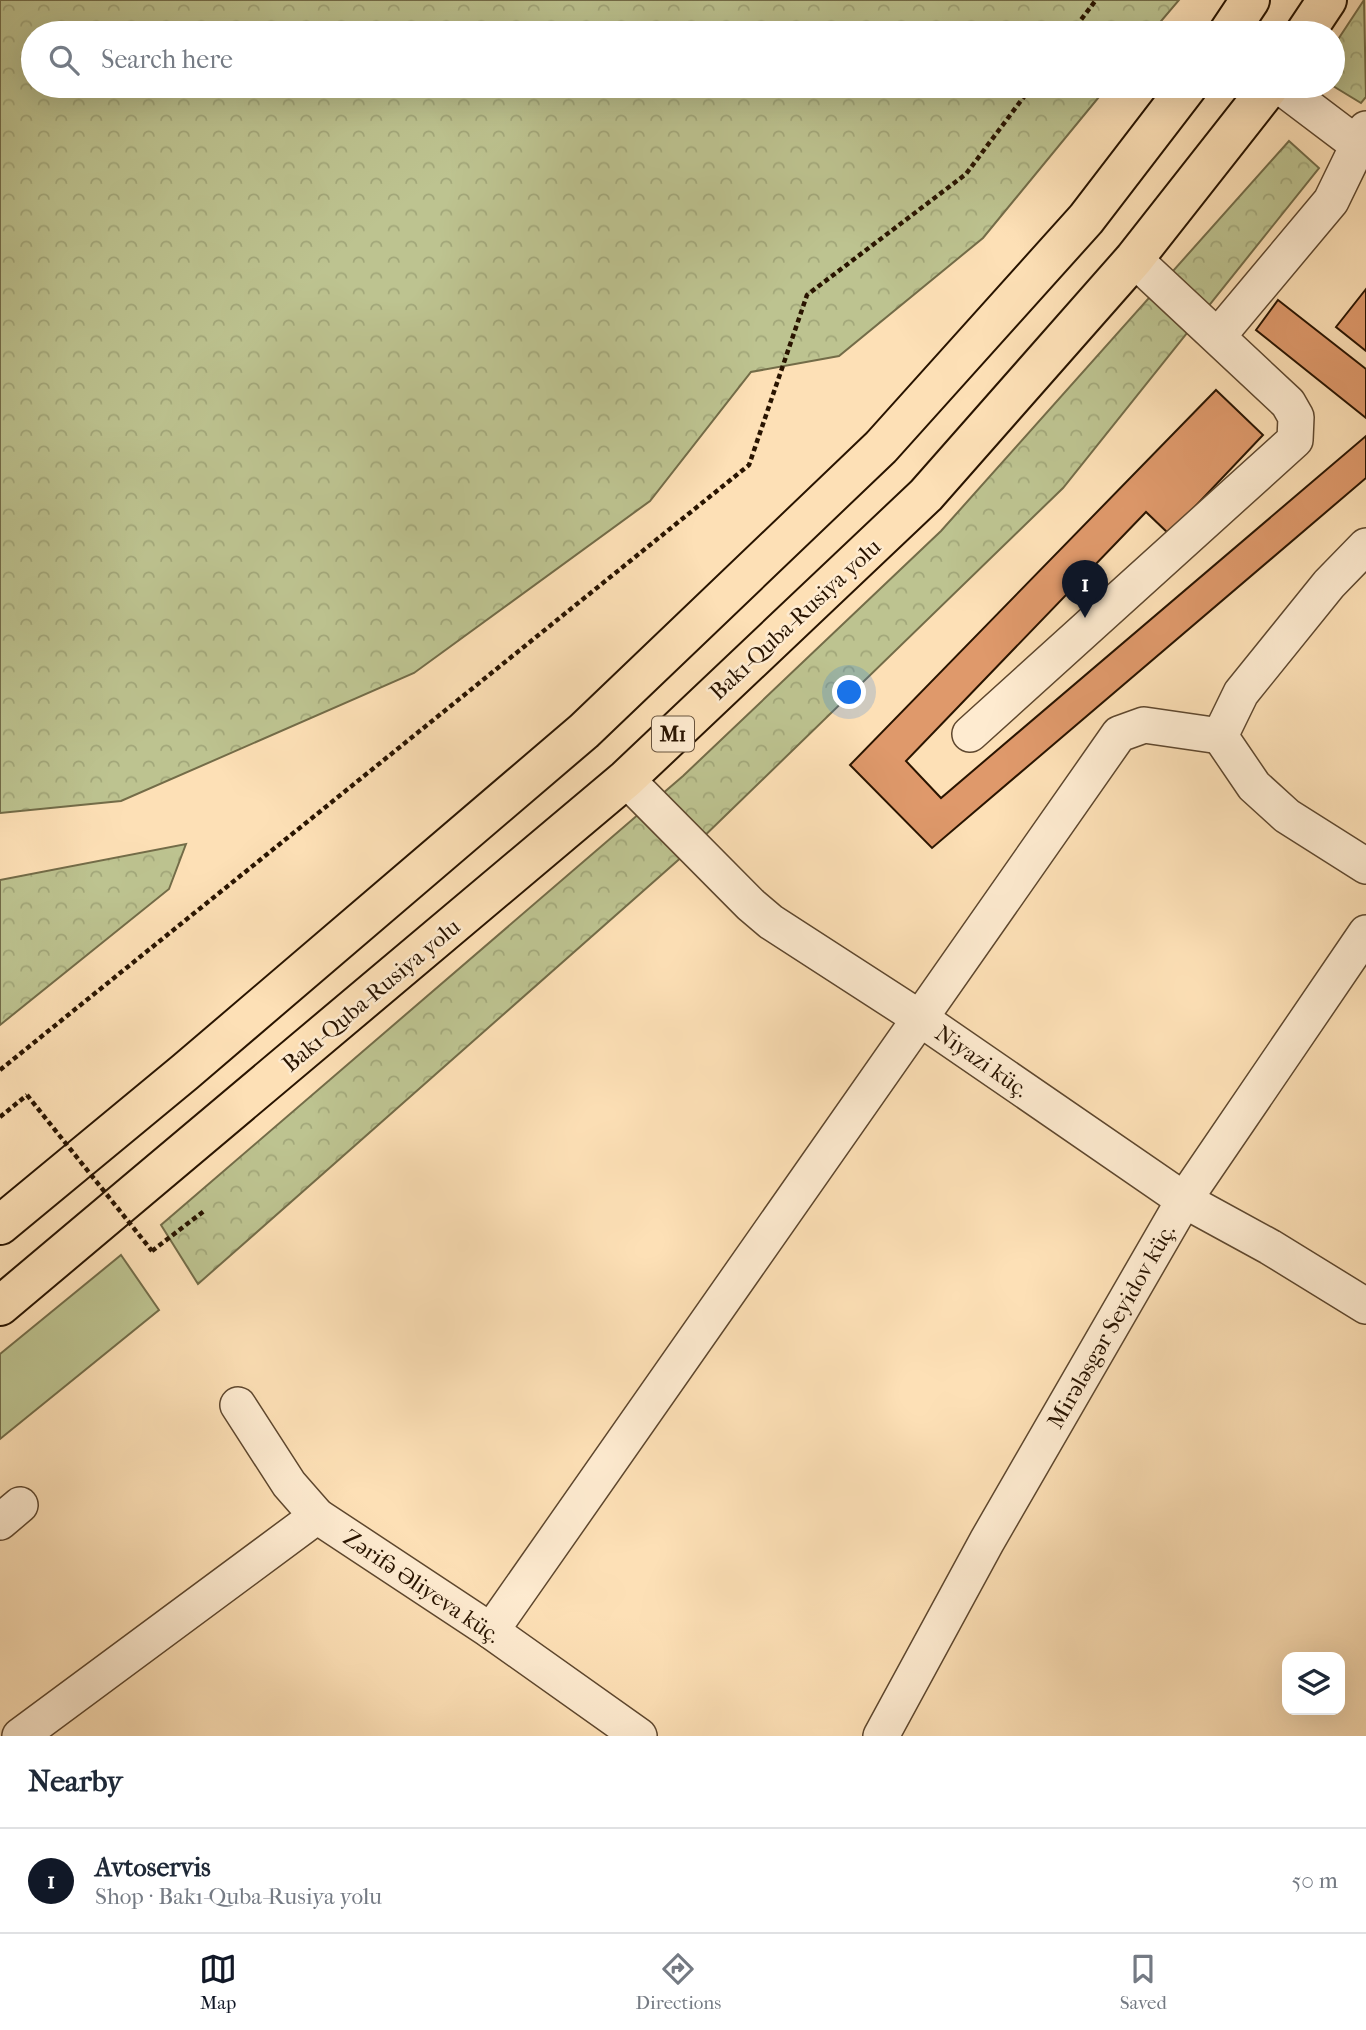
<!DOCTYPE html>
<meta charset="utf-8">
<style>
body{margin:0;font-family:"IM FELL French Canon",serif;background:#f2f2f3;color:#1f2937}
.controls{position:absolute;right:21px;bottom:21px;display:grid;overflow:hidden;border-radius:14px;box-shadow:0 7px 28px #0002}
.controls button{width:63px;height:63px;display:grid;place-items:center;padding:0;border:0;border-bottom:2px solid #e0e1e3;background:#fff;color:#1f2937;font:35px sans-serif}
.you{position:absolute;left:850px;top:693px;width:24px;height:24px;margin:-18px;border:5px solid #fff;border-radius:50%;background:#1a73e8;box-shadow:0 0 0 10px #1a73e833}
.badge{display:grid;place-items:center;width:46px;height:46px;border-radius:50%;background:#111827;color:#fff;font-size:23px;font-weight:700}
.pin{position:absolute;translate:-50% -58px;filter:drop-shadow(0 2px 4px #0008)}
.pin::after{content:'';position:absolute;top:37px;width:24px;height:21px;background:inherit;clip-path:polygon(0 0,100% 0,50% 100%)}
.list{margin:0;padding:0;list-style:none}
h2{display:flex;justify-content:space-between;align-items:center;height:91px;margin:0;padding:0 28px;font-size:30px}
h2 small{font-size:23px;font-weight:400;color:#747a83}
.list li{display:grid;grid-template-columns:46px 1fr auto;gap:21px;align-items:center;box-sizing:border-box;height:105px;padding:0 28px;border-top:2px solid #e0e1e3}
.list b{display:block;font-size:26px;white-space:nowrap}
.list p{margin:0;font-size:23px;white-space:nowrap;color:#747a83}
.list em{font-size:23px;font-style:normal;color:#747a83}
.icon{flex:none;width:38px;height:38px;fill:none;stroke:currentColor;stroke-width:2;stroke-linecap:round;stroke-linejoin:round}
.map{position:relative;flex:none;width:1366px;height:1736px;overflow:hidden}
.search{position:absolute;background:#fff;box-shadow:0 7px 28px #0002;left:21px;right:21px;top:21px;height:77px;display:flex;align-items:center;gap:18px;box-sizing:border-box;padding:0 24px;border-radius:38px;color:#747a83;font-size:26px}
.sheet{height:196px;background:#fff}
nav{display:flex;justify-content:space-around;align-items:center;box-sizing:border-box;height:98px;border-top:2px solid #e0e1e3;background:#fff;font-size:19px;color:#747a83}
nav a{display:grid;justify-items:center;gap:4px}
nav .on{color:#111827}
.map>svg:first-child{display:block}
.grass{fill:#bdc390;stroke:#736c48;stroke-width:2}
.forest{fill:url(#forest-crowns);stroke:#736c48;stroke-width:2}
.building{fill:#df996b;stroke:#291400;stroke-width:2}
.lines{fill:none;stroke-linecap:round;stroke-linejoin:round}
.minor-casing{stroke:#5e472e;stroke-width:38}
.highway-casing{stroke:#291400;stroke-width:42}
.path{stroke:#291400;stroke-width:4.5;stroke-dasharray:5 3.5;stroke-linecap:butt}
.minor{stroke:#feebd0;stroke-width:35}
.highway{stroke:#fde0b6;stroke-width:38}
.path-bridge{stroke:#291400;stroke-width:4.5;stroke-dasharray:5 3.5;stroke-linecap:butt}
.labels{text-anchor:middle;stroke-width:5;stroke-linejoin:round;paint-order:stroke}
.shield{fill:#feebd0;stroke:#69543e;stroke-width:2}
.shield-label{font-size:21px;font-weight:bold;fill:#291400}
.street-label{font-size:23px;fill:#291400;stroke:#feebd0}
</style>
<div class="map">
<svg width="1366" height="1736" viewBox="0 0 1366 1736">
<defs>
<pattern id="forest-crowns" width="20" height="18" patternUnits="userSpaceOnUse" patternTransform="scale(1.75)"><rect width="20" height="18" fill="#bdc390"/><path d="M2 6a3 3 0 1 1 6 0M12 15a3 3 0 1 1 6 0" fill="none" stroke="#a2a77a"/></pattern>
</defs>
<rect width="100%" height="100%" fill="#fde0b6"/>
<filter id="stains"><feTurbulence type="fractalNoise" baseFrequency=".00286" numOctaves="4"/><feColorMatrix values="0 0 0 0 .2 0 0 0 0 .09 0 0 0 0 .02 0 0 0 .5 -.17"/></filter>
<radialGradient id="worn" r=".72"><stop offset=".6" stop-color="#630" stop-opacity="0"/><stop offset="1" stop-color="#630" stop-opacity=".3"/></radialGradient>
<!-- grass -->
<path class="grass" d="M 121,1255 L 159,1310 L 0,1439 L 0,1354 Z"/>
<!-- forest -->
<g class="forest">
<path d="M 0,0 L 1179,0 L 1151,33 L 33,33 L 33,86 L 1108,86 L 983,238 L 839,356 L 751,372 L 650,501 L 414,673 L 121,801 L 0,813 Z"/>
<path d="M 1364,0 L 1366,97 L 1361,103 L 1333,86 L 1333,47 Z"/>
<path d="M 1289,141 L 1319,168 L 1063,488 L 693,847 L 198,1284 L 161,1225 L 683,776 L 941,531 Z"/>
<path d="M 186,844 L 169,889 L 0,1025 L 0,880 Z"/>
</g>
<!-- building -->
<g class="building">
<path d="M 1366,289 L 1366,351 L 1336,327 Z"/>
<path d="M 1278,300 L 1366,369 L 1366,418 L 1256,330 Z"/>
<path d="M 1216,390 L 1263,435 L 1169,534 L 1146,512 L 906,761 L 941,798 L 1366,436 L 1366,478 L 932,848 L 850,765 Z"/>
</g>
<g class="lines">
<defs>
<g id="minor">
<path d="M 1280,86 L 1366,151"/>
<path d="M 1218,336 L 1331,201 L 1366,129"/>
<path d="M 970,734 L 1295,440 L 1296,417 L 1288,403 L 1134,259"/>
<path d="M 1220,736 L 1254,786 L 1287,816 L 1366,866"/>
<path d="M 626,779 L 751,905 L 771,922 L 921,1019 L 1184,1200 L 1270,1247 L 1366,1306"/>
<path d="M 238,1405 L 289,1484 L 317,1516 L 491,1631 L 639,1736"/>
<path d="M 0,1522 L 20,1505"/>
<path d="M 491,1631 L 1119,734 L 1144,725 L 1220,736 L 1241,693 L 1329,584 L 1366,546"/>
<path d="M 20,1736 L 317,1516"/>
<path d="M 881,1736 L 987,1541 L 1184,1200 L 1366,933"/>
</g>
<g id="highway">
<path d="M 1228,33 L 1250,0"/>
<path d="M 1305,33 L 1327,0"/>
<path d="M 0,1225 L 185,1072 L 584,731 L 881,447 L 1086,219 L 1188,86"/>
<path d="M 0,1306 L 626,779 L 926,495 L 1134,259 L 1270,86"/>
</g>
</defs>
<!-- minor casing -->
<use href="#minor" class="minor-casing"/>
<!-- highway casing -->
<use href="#highway" class="highway-casing"/>
<!-- path -->
<g class="path">
<path d="M 1071,33 L 1096,0"/>
<path d="M 0,1070 L 749,465 L 807,295 L 966,174 L 1032,86"/>
<path d="M 0,1117 L 27,1095"/>
<path d="M 152,1251 L 204,1211"/>
</g>
<!-- minor -->
<use href="#minor" class="minor"/>
<!-- highway -->
<use href="#highway" class="highway"/>
<!-- path-bridge -->
<path class="path-bridge" d="M 27,1095 L 152,1251"/>
</g>
<g class="labels">
<!-- shield labels -->
<rect class="shield" x="652" y="716.5" width="42" height="35" rx="5"/>
<g class="shield-label">
<text x="673" y="741">M1</text>
</g>
<!-- street labels -->
<g class="street-label">
<text transform="translate(795 619) rotate(-43)" y="8">Bakı-Quba-Rusiya yolu</text>
<text transform="translate(371 995) rotate(-40)" y="8">Bakı-Quba-Rusiya yolu</text>
<text transform="translate(982 1061) rotate(35)" y="8">Niyazi küç.</text>
<text transform="translate(1111 1326) rotate(-60)" y="8">Mirələsgər Seyidov küç.</text>
<text transform="translate(422 1586) rotate(34)" y="8">Zərifə Əliyeva küç.</text>
</g>
</g>
<rect width="100%" height="100%" filter="url(#stains)"/>
<rect width="100%" height="100%" fill="url(#worn)"/>
</svg>
<div class="controls">
<button><svg class="icon" aria-label="layers" viewBox="0 0 24 24"><path d="M12 4l9 5-9 5-9-5zM3 14l9 5 9-5"/></svg></button>
</div>
<div class="you"></div>
<div class="pin badge" style="left:1085px;top:618px">1</div>
<div class="search"><svg class="icon" aria-label="search" viewBox="0 0 24 24"><circle cx="10" cy="10" r="6"/><path d="M15 15l6 6"/></svg>Search here</div>
</div>
<section class="sheet">
<h2>Nearby<small></small></h2>
<ul class="list">
<li><span class="badge">1</span><div><b>Avtoservis</b><p>Shop · Bakı-Quba-Rusiya yolu</p></div><em>50 m</em></li>
</ul>
</section>
<nav>
<a class="on"><svg class="icon" aria-label="map" viewBox="0 0 24 24"><path d="M3 6l6-2 6 2 6-2v14l-6 2-6-2-6 2zM9 4v14M15 6v14"/></svg>Map</a>
<a><svg class="icon" aria-label="directions" viewBox="0 0 24 24"><path d="M12 3l9 9-9 9-9-9zM9 14v-3h6M13 9l2 2-2 2"/></svg>Directions</a>
<a><svg class="icon" aria-label="saved" viewBox="0 0 24 24"><path d="M7 4h10v16l-5-4-5 4z"/></svg>Saved</a>
</nav>
